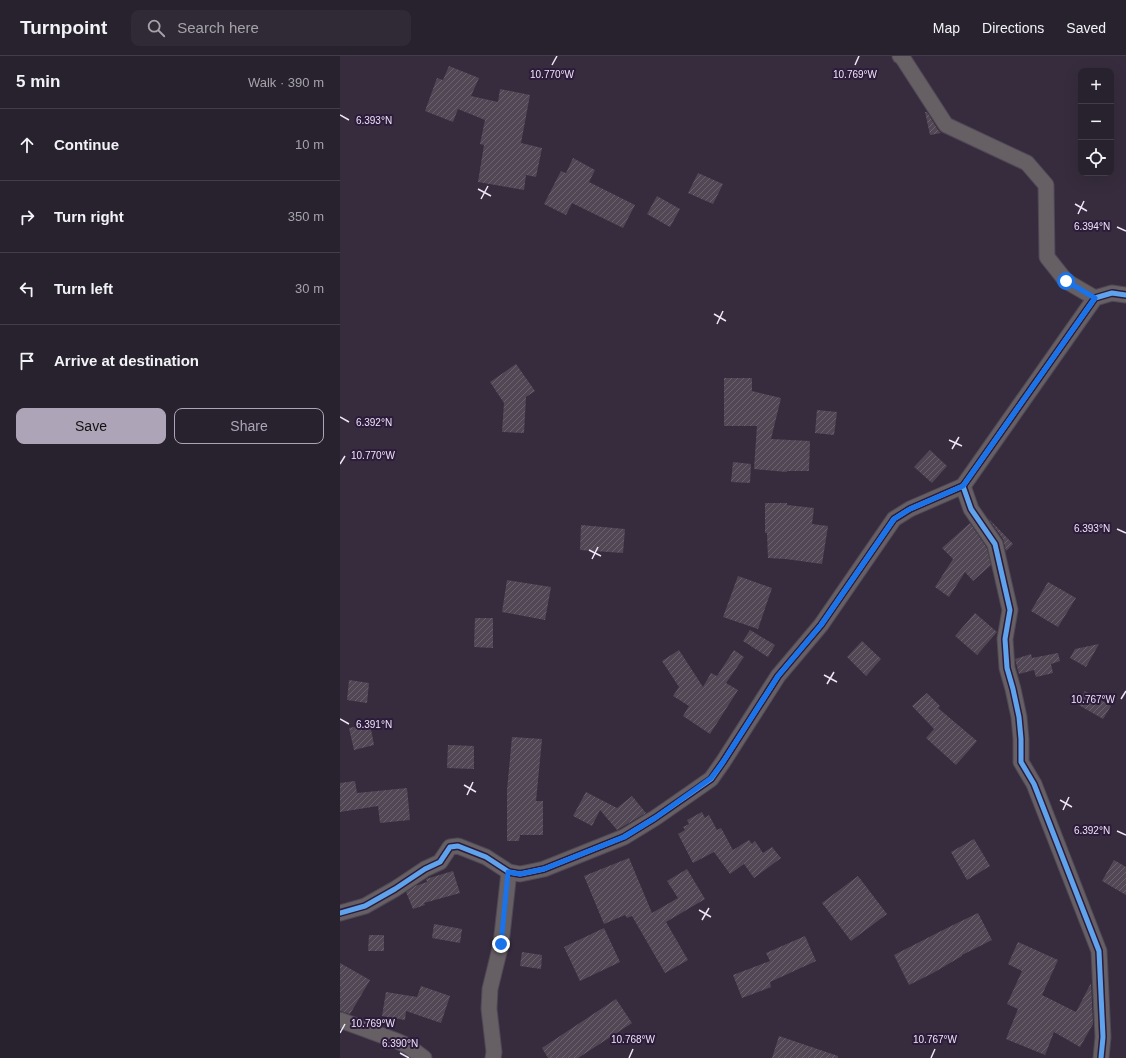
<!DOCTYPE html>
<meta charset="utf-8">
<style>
body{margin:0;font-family:Helvetica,sans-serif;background:#302936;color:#f1f3f6}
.controls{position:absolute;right:12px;top:12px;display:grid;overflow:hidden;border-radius:8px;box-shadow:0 4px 16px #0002}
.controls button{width:36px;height:36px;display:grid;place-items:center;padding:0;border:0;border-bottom:1px solid #443e4a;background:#28212e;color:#f1f3f6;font:20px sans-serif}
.stop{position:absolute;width:12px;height:12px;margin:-9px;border:3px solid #1a73e8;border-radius:50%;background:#fff}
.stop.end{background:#1a73e8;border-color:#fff;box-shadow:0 1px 4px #0008}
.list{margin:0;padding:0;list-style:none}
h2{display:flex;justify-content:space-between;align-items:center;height:52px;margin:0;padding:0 16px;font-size:17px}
h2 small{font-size:13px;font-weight:400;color:#a5a3aa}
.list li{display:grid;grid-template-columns:26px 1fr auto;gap:12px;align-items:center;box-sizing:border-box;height:72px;padding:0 16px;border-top:1px solid #443e4a}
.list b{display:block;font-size:15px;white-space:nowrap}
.list em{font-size:13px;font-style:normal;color:#a5a3aa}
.actions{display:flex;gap:8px;padding:12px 16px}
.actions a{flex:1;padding:9px 0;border:1px solid #aea4b7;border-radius:8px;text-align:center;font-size:14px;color:#aea4b7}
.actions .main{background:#aea4b7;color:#111}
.icon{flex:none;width:22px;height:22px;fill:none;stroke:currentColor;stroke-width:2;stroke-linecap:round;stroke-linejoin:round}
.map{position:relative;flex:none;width:786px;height:1002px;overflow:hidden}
header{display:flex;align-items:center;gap:24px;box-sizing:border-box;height:56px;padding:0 20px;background:#28212e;border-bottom:1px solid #443e4a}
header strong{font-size:19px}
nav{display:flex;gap:22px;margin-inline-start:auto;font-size:14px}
.search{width:280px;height:36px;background:#302936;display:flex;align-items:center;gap:10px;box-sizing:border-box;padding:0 14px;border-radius:8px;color:#a5a3aa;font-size:15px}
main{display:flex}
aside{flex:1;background:#28212e}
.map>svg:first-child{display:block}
.building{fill:url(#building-hatch)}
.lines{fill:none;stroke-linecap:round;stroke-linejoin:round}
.minor-casing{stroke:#4f4856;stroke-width:17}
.minor{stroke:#665f64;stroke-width:15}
.cycleway-casing{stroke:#2c1b3a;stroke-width:8}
.cycleway{stroke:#60a3ed;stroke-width:5}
.route{stroke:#1a73e8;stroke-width:5}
.ticks{fill:none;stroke:#efe5f9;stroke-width:1.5}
.ticks-label{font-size:10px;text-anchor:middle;fill:#efe5f9;stroke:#2c1b3a;stroke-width:4;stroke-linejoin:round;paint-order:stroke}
</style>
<header>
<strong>Turnpoint</strong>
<div class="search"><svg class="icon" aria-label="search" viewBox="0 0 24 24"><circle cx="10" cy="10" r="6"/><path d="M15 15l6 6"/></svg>Search here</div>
<nav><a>Map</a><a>Directions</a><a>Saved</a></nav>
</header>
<main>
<aside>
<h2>5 min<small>Walk · 390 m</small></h2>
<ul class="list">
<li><svg class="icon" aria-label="ahead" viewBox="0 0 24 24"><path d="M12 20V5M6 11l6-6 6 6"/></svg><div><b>Continue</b></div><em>10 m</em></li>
<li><svg class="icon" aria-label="right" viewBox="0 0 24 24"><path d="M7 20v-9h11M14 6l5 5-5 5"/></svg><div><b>Turn right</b></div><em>350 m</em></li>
<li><svg class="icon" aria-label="left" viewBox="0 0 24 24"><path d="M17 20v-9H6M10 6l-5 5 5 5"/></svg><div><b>Turn left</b></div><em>30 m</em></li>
<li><svg class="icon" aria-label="arrive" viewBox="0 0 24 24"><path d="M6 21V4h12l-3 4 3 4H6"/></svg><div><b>Arrive at destination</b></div></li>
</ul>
<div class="actions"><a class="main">Save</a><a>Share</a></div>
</aside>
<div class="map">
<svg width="786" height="1002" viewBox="0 0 786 1002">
<defs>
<pattern id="building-hatch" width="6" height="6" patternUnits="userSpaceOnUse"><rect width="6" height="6" fill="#524855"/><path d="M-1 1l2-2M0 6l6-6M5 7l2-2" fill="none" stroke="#6b626e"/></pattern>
</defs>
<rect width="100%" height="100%" fill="#362c3d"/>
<!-- building -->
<g class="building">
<path d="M 109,10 L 139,22 L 131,40 L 158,46 L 160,33 L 190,39 L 181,87 L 202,92 L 196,121 L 186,119 L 184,134 L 138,126 L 144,89 L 140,88 L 145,64 L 118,53 L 113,66 L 85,55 L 97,22 L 103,24 Z"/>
<path d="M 585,56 L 587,56 L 598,74 L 601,77 L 590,79 Z"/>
<path d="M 233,102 L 255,114 L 249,126 L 295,149 L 283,172 L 232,147 L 226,159 L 204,148 L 221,115 L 226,117 Z"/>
<path d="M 358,117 L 383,128 L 373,148 L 348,137 Z"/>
<path d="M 317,140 L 340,153 L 330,171 L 307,158 Z"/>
<path d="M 176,308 L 195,335 L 186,341 L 184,377 L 162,376 L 164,347 L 150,326 Z"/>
<path d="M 384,322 L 412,322 L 412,335 L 441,342 L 431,383 L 470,385 L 469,415 L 447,415 L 447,416 L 414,413 L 417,370 L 384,370 Z"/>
<path d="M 477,354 L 497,356 L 494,379 L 475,377 Z"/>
<path d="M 590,394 L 607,410 L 592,427 L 574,411 Z"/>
<path d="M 393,406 L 411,408 L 410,427 L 391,426 Z"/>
<path d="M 425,447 L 447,447 L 447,449 L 474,452 L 472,468 L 488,470 L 482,508 L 446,503 L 428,502 L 427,477 L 425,477 Z"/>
<path d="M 648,462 L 673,488 L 666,495 L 663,483 Z"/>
<path d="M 630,467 L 647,492 L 651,509 L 633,525 L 625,516 L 609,541 L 595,531 L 613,503 L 602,492 Z"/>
<path d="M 241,469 L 285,473 L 283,497 L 240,494 Z"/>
<path d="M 398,520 L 432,532 L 418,573 L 383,561 Z"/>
<path d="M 167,524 L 211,531 L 205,564 L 162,556 Z"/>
<path d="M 708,526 L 736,542 L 718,571 L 691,555 Z"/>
<path d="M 635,557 L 657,576 L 637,599 L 615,580 Z"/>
<path d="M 135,562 L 153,562 L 153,592 L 134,591 Z"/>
<path d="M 410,574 L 435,589 L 428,601 L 403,585 Z"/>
<path d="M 522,585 L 541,603 L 526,620 L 507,601 Z"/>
<path d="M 759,588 L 746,611 L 730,602 L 735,593 Z"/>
<path d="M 339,594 L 363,631 L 371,617 L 377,620 L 394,594 L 404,601 L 386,627 L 398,634 L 370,678 L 343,660 L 349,650 L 333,640 L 339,631 L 322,605 Z"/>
<path d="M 718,597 L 720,605 L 711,608 L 713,617 L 696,621 L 694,614 L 679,618 L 675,603 L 691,598 L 692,602 Z"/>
<path d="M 9,624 L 29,627 L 27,647 L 7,644 Z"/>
<path d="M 745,635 L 771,650 L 763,663 L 737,648 Z"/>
<path d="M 587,637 L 600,650 L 598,652 L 637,685 L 616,709 L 586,682 L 594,673 L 572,650 Z"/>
<path d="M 30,668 L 34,689 L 14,694 L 9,672 Z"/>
<path d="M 172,681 L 202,683 L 196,745 L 203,745 L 203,779 L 180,779 L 179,785 L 167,785 L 167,734 Z"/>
<path d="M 108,689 L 134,690 L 134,713 L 107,712 Z"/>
<path d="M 15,725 L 17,737 L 67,732 L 70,764 L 40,767 L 38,750 L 0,756 L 0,727 Z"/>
<path d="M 246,736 L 277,752 L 292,740 L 306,757 L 277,774 L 260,754 L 252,770 L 233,760 Z"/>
<path d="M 362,756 L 365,762 L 369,759 L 377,774 L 381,772 L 393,794 L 409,784 L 412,788 L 415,785 L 423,797 L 432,791 L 441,802 L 414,822 L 404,808 L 390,818 L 374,796 L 353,807 L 338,778 L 345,774 L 343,771 L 349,768 L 347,764 Z"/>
<path d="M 634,783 L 650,810 L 627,824 L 611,796 Z"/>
<path d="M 289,802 L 312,857 L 338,842 L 327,825 L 347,813 L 365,843 L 326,866 L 348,904 L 325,917 L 292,860 L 287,862 L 285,859 L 264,868 L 244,820 Z"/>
<path d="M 774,804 L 786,811 L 786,839 L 762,825 Z"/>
<path d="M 113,815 L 120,837 L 84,847 L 85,849 L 73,853 L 66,836 L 75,830 L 87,826 L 86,823 Z"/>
<path d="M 518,820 L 547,858 L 511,885 L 482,847 Z"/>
<path d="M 638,857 L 652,884 L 622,899 L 622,900 L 593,917 L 569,929 L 554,899 L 607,872 Z"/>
<path d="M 94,868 L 122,873 L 120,887 L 92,882 Z"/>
<path d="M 264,872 L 280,906 L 240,925 L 224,891 Z"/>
<path d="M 29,879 L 44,879 L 44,895 L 28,895 Z"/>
<path d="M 465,880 L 476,905 L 430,926 L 431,931 L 402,942 L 393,919 L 430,905 L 426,897 Z"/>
<path d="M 678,886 L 718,904 L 702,939 L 736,956 L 751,927 L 753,968 L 740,991 L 714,976 L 705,999 L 666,983 L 678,953 L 667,948 L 682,915 L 668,908 Z"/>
<path d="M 182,896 L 202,899 L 201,913 L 180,910 Z"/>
<path d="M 0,907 L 30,924 L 10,958 L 0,955 Z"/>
<path d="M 81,930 L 110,940 L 101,967 L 66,955 L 65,964 L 42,960 L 46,936 L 77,941 Z"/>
<path d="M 276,943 L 292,967 L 238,1002 L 208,1002 L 202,992 Z"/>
<path d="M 439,980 L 498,1000 L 498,1002 L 432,1002 Z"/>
</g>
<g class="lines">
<defs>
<g id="minor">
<path d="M 560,0 L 562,1 L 606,69 L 687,107 L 706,129 L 707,201 L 726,225 L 755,242"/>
<path d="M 623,430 L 631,453 L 655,488 L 670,554 L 665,583 L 667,612 L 673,633 L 679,661 L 681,683 L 681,706 L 694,728 L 759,895 L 763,981 L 761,1002"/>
<path d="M 0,857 L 25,850 L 55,833 L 85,813 L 100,806 L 110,791 L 118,790 L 146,801 L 169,816 L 180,818 L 190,816 L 204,813 L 284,781 L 315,762 L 351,737 L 371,723 L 383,706 L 438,620 L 481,569 L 554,463 L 570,453 L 623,430 L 755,242 L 772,237 L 786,239"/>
<path d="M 0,964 L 57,985 L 68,990 L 84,1002"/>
<path d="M 153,1002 L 154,996 L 149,953 L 150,933 L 161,888 L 169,816"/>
</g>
</defs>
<!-- minor casing -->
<use href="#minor" class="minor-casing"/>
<!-- minor -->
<use href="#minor" class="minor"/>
<defs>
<g id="cycleway">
<path d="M 623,430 L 631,453 L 655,488 L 670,554 L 665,583 L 667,612 L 673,633 L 679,661 L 681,683 L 681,706 L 694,728 L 759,895 L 763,981 L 761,1002"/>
<path d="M 0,857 L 25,850 L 55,833 L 85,813 L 100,806 L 110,791 L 118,790 L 146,801 L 169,816 L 180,818 L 190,816 L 204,813 L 284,781 L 315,762 L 351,737 L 371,723 L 383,706 L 438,620 L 481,569 L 554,463 L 570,453 L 623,430 L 755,242 L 772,237 L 786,239"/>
</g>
</defs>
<!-- cycleway casing -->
<use href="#cycleway" class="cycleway-casing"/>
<!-- cycleway -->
<use href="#cycleway" class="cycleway"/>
</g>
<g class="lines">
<!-- route -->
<path class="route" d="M 161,888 L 168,816 L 180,818 L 204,813 L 284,781 L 315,762 L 371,722 L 383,706 L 438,620 L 481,569 L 554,463 L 570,453 L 623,430 L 755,242 L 726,225"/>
</g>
<!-- ticks -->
<path class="ticks" d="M 212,9 L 217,0M 515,9 L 519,0M 0,59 L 9,64M 138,133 L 151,140M 141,143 L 148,130M 735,148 L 747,155M 738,158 L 744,145M 777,171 L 786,175M 374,258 L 386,265M 377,268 L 383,255M 0,361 L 9,366M 609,384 L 622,390M 612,393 L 619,381M 0,408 L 5,400M 777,473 L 786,477M 249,494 L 261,500M 252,503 L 258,491M 484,619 L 497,626M 487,628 L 494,616M 781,643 L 786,635M 0,663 L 9,668M 124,729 L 136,736M 127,739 L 133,726M 720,744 L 732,751M 723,754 L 729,741M 777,775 L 786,779M 359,854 L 371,861M 362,864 L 369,852M 0,977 L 5,968M 60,997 L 69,1002M 289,1002 L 293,993M 591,1002 L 595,993"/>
<g class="ticks-label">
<text x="212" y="22">10.770°W</text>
<text x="515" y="22">10.769°W</text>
<text x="34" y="68">6.393°N</text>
<text x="752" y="174">6.394°N</text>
<text x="34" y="370">6.392°N</text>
<text x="33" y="403">10.770°W</text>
<text x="752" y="476">6.393°N</text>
<text x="753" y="647">10.767°W</text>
<text x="34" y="672">6.391°N</text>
<text x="752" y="778">6.392°N</text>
<text x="33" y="971">10.769°W</text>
<text x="293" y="987">10.768°W</text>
<text x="595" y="987">10.767°W</text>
<text x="60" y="991">6.390°N</text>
</g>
</svg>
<div class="controls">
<button>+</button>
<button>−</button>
<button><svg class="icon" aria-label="locate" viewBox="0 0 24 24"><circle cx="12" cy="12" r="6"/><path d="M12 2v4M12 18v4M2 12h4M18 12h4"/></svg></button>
</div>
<div class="stop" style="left:726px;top:225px"></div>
<div class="stop end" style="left:161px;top:888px"></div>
</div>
</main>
